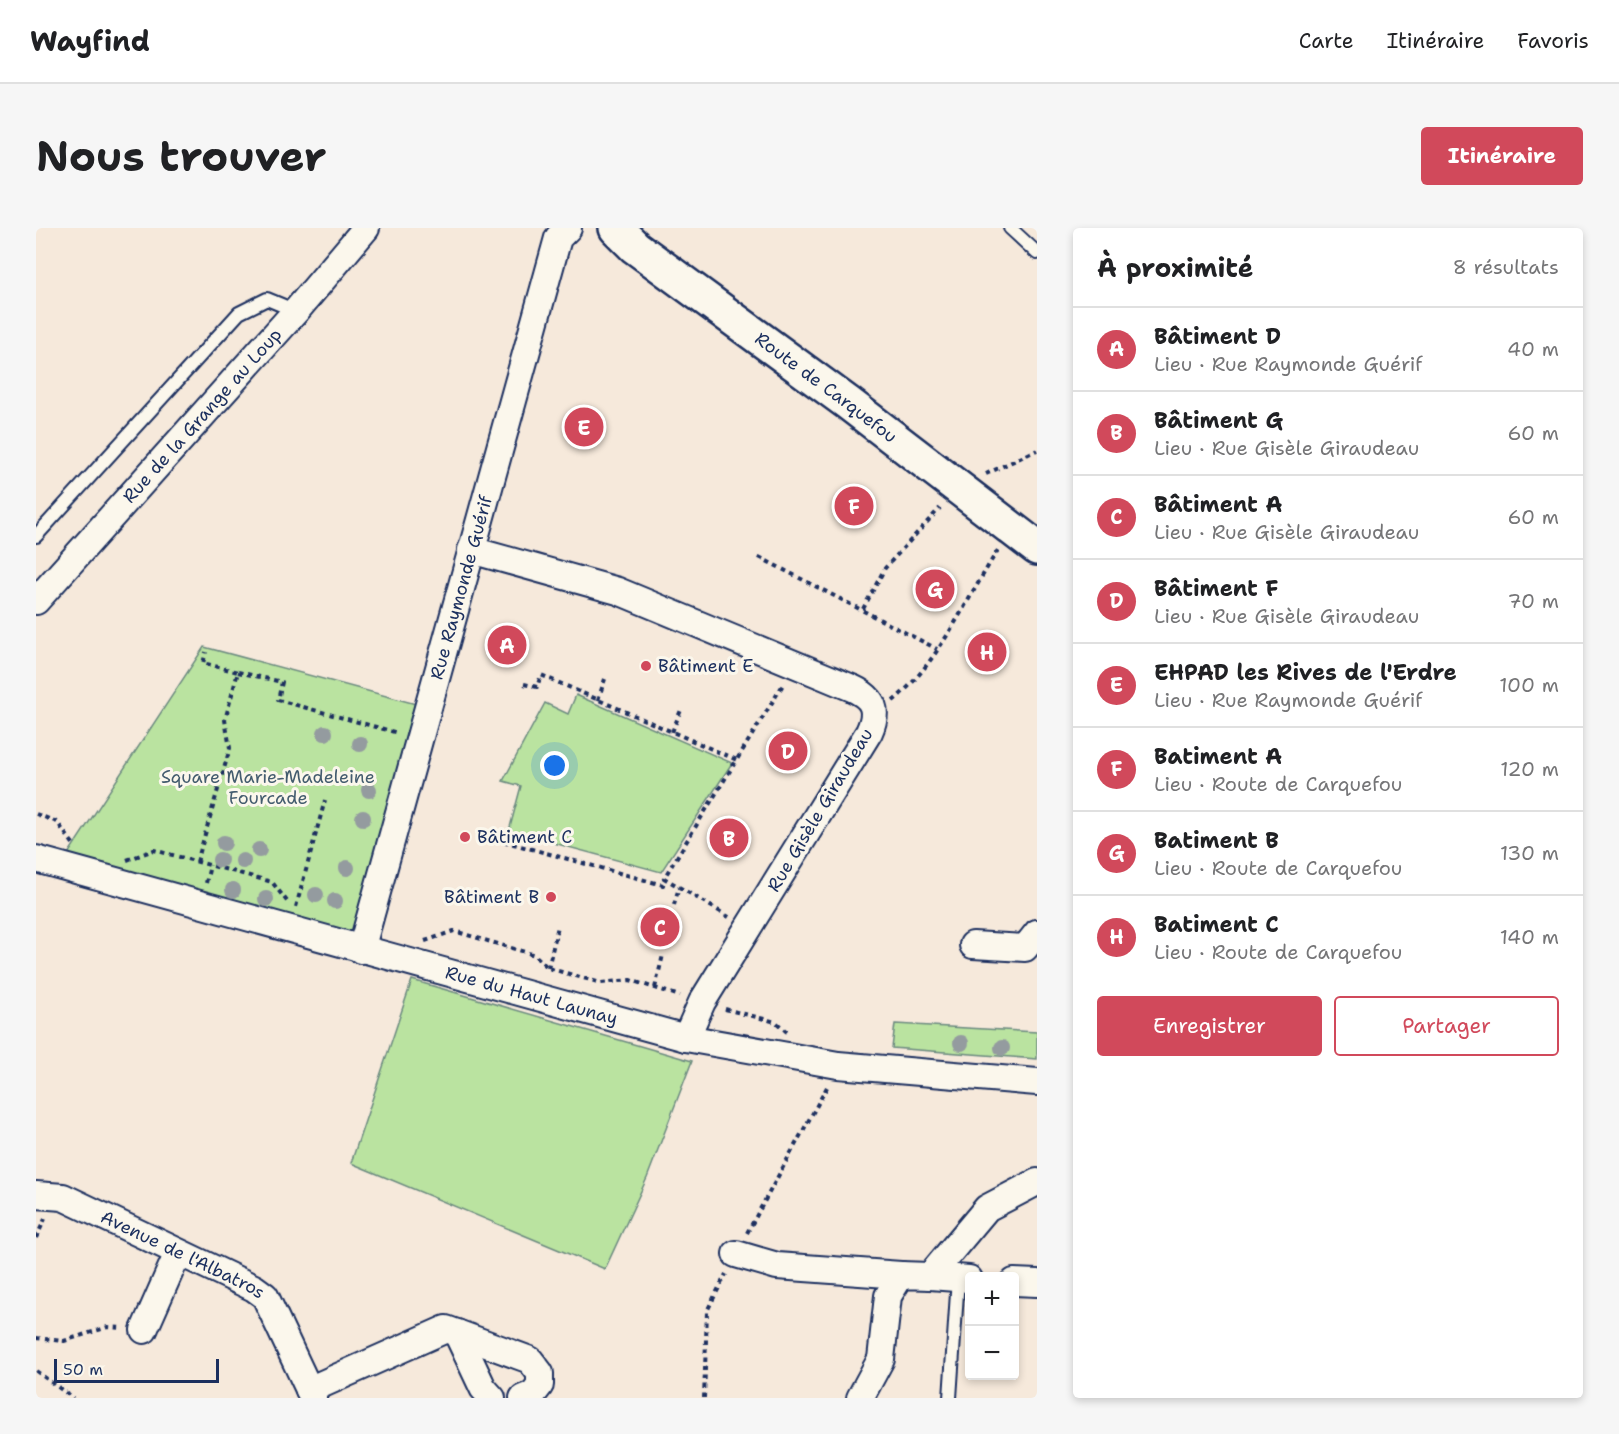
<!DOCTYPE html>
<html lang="fr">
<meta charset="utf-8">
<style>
body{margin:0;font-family:"Shantell Sans",sans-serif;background:#f6f6f6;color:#202124}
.controls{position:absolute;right:18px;bottom:18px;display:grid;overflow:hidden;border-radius:6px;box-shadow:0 3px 9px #0003}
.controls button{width:54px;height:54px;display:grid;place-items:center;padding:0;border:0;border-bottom:2px solid #e0e0e0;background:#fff;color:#202124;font:30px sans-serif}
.scale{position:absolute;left:18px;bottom:15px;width:165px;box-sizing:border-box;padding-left:6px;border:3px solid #1b2f5e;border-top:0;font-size:16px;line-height:21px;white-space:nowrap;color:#1b2f5e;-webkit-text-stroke:4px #fbf7ec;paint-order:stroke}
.you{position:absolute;left:519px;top:538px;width:21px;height:21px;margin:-15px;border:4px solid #fff;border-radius:50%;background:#1a73e8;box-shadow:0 0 0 9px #1a73e833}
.badge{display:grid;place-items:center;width:39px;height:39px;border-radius:50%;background:#d1495b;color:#fff;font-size:20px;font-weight:700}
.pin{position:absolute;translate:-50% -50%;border:3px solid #fff;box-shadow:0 2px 6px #0006}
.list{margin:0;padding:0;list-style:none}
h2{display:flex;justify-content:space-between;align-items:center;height:78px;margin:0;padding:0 24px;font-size:26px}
h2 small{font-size:20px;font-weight:400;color:#757577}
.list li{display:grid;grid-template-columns:39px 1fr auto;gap:18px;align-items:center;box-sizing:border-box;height:84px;padding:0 24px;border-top:2px solid #e0e0e0}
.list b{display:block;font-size:22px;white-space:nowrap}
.list p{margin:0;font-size:20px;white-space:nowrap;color:#757577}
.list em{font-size:20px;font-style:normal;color:#757577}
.actions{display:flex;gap:12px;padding:18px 24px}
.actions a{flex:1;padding:14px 0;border:2px solid #d1495b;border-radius:6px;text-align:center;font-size:21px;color:#d1495b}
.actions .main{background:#d1495b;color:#fff}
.map{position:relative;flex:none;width:1001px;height:1170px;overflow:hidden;border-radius:6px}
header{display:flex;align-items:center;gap:36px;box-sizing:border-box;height:84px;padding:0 30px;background:#fff;border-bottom:2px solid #e0e0e0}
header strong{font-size:28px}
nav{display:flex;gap:33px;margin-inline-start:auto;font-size:21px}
.intro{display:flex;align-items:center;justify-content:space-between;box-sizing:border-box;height:144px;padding:0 36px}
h1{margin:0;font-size:42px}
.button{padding:15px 27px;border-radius:6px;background:#d1495b;color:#fff;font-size:21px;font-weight:700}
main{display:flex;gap:36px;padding:0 36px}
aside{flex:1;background:#fff;border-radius:6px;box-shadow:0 3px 9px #0003}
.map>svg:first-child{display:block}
.green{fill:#bae3a0;stroke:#6a897f;stroke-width:1.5}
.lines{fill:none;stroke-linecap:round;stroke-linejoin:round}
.lane-casing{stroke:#1b2f5e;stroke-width:16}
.street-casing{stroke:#1b2f5e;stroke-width:30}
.secondary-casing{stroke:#1b2f5e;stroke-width:38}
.path{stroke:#1b2f5e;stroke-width:4;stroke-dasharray:4.5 4.5;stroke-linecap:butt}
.lane{stroke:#fbf7ec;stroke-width:12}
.street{stroke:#fbf7ec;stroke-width:26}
.secondary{stroke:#fbf7ec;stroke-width:33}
.tree{fill:#949b9f}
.poi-dot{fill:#d1495b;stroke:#fbf7ec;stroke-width:2}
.labels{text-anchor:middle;stroke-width:6;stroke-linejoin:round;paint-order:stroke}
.street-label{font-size:18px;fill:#1b2f5e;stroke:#fbf7ec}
.poi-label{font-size:18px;fill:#1b2f5e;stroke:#fbf7ec;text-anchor:start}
.park-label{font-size:18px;fill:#435c6e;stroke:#fbf7ec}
</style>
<header>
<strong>Wayfind</strong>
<nav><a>Carte</a><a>Itinéraire</a><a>Favoris</a></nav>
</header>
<div class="intro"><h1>Nous trouver</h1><a class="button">Itinéraire</a></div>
<main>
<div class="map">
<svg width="1001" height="1170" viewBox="0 0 1001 1170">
<rect width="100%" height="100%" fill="#f6e9db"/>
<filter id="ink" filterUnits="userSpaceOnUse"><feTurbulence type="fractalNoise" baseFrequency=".0167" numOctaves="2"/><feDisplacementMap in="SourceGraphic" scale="12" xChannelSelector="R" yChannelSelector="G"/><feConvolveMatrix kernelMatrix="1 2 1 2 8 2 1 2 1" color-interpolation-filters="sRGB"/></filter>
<g filter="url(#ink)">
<!-- green -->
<g class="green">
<path d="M 168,419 L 380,476 L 320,706 L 32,626 Z"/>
<path d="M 540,467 L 696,535 L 625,644 L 473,603 L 485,558 L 467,553 L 509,475 L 532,486 Z"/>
<path d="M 376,752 L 656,833 L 611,950 L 569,1041 L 315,935 Z"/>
<path d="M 859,796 L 1001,804 L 1001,831 L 856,820 Z"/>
</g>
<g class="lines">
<defs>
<g id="lane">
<path d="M 974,0 L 1001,25"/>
<path d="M 0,308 L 203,85 L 231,71 L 260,83"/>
<path d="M 914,1170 L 922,1050"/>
</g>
<g id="street">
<path d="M 435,322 L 582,363 L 816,460 C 838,470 843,482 833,504 L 666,774 L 650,810"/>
<path id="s1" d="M 0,373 L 260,83 L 330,0"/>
<path id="s2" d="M 0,631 L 650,810 L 802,837 L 1001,854"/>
<path d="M 937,717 L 989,720 L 1001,705"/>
<path id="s3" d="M 325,722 L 522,10 L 532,0"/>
<path id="s4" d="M 0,967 L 27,969 L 218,1060 L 229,1068 L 277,1170"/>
<path d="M 700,1026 L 741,1038 L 865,1047"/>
<path d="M 894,1048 L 933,1051"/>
<path d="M 978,1054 L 1001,1055"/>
<path d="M 108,1102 L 142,1025"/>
<path d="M 421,1105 L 447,1160 L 456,1170"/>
<path d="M 273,1162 L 410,1101 L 494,1132 L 504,1145 L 504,1157 L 497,1166 L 487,1170"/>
<path d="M 824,1170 L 845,1131 L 852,1068 L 865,1047 L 894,1048 L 951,980 L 1001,954"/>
</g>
<g id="secondary">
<path id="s5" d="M 580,0 L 599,19 L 812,175 L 1001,320"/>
</g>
</defs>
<!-- lane casing -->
<use href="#lane" class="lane-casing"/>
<!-- street casing -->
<use href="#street" class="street-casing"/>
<!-- secondary casing -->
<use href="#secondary" class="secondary-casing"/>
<!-- path -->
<g class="path">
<path d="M 950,246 L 1001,222"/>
<path d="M 723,329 L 901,421"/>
<path d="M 827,381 L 849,340 L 904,280"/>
<path d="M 202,444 L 246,454 L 242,472 L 362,505"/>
<path d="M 488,456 L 501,459 L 505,447 L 701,532"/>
<path d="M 562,472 L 569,451"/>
<path d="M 857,473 C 901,437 932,369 962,322"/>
<path d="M 636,504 L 645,482"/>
<path d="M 0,586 L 21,594 L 38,617"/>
<path d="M 459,611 L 627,657 L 628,650"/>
<path d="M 91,632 L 118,622 L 236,654 L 253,676"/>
<path d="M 161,634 L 194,520 L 189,492 L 202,444 L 167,435 L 170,424"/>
<path d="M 170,655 L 174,637"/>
<path d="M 638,677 L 643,659"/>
<path d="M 260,679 L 289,572"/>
<path d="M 693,689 L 628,650 L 748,455"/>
<path d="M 389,713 L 418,703 L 499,727 L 512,740 L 565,755 L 594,752 L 644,768"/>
<path d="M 512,740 L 522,698"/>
<path d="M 619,760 L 627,727"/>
<path d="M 689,781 L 740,794 L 751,804"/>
<path d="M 711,1005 L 791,859"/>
<path d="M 0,1010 L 9,991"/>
<path d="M 0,1110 L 28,1113 L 72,1099 L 86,1100"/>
<path d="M 0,1143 L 37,1170"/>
<path d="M 668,1170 L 671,1083 L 690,1046"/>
</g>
<!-- lane -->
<use href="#lane" class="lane"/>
<!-- street -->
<use href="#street" class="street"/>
<!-- secondary -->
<use href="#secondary" class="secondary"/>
</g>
<!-- trees -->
<g class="tree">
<circle cx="289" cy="505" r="8"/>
<circle cx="324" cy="516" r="8"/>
<circle cx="333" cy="562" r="8"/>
<circle cx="327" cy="590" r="8"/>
<circle cx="188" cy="615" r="8"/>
<circle cx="223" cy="622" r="8"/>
<circle cx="184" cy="632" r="8"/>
<circle cx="207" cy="633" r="8"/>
<circle cx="311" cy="640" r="8"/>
<circle cx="197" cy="662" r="8"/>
<circle cx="280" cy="667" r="8"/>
<circle cx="230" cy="671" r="8"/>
<circle cx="299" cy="673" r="8"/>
<circle cx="925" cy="815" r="8"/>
<circle cx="966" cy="820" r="8"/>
</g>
</g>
<!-- markers -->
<g class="poi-dot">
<circle cx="610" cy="438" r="6"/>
<circle cx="429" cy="609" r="6"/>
<circle cx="515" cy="669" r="6"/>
</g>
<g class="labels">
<!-- street labels -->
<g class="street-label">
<text dy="6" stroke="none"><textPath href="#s5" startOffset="264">Route de Carquefou</textPath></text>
<text dy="6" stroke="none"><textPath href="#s1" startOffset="249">Rue de la Grange au Loup</textPath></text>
<text dy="6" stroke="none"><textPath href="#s3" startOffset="376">Rue Raymonde Guérif</textPath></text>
<text transform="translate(784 582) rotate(-59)" y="6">Rue Gisèle Giraudeau</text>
<text dy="6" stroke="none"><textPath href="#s2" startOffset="514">Rue du Haut Launay</textPath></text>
<text dy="6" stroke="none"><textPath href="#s4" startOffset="160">Avenue de l'Albatros</textPath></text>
</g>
<!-- poi labels -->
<g class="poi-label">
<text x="622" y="444">Bâtiment E</text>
<text x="441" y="615">Bâtiment C</text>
<text x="503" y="675" text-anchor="end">Bâtiment B</text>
</g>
<!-- park labels -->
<g class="park-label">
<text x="232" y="555">Square Marie-Madeleine<tspan x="232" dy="21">Fourcade</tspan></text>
</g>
</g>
</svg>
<div class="controls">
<button>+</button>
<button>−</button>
</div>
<div class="scale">50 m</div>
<div class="you"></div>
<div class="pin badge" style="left:471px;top:417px">A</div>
<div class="pin badge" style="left:693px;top:610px">B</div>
<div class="pin badge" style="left:624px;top:699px">C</div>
<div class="pin badge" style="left:752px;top:523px">D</div>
<div class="pin badge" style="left:548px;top:199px">E</div>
<div class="pin badge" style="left:818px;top:278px">F</div>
<div class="pin badge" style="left:899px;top:361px">G</div>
<div class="pin badge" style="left:951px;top:424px">H</div>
</div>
<aside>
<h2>À proximité<small>8 résultats</small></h2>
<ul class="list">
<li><span class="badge">A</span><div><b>Bâtiment D</b><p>Lieu · Rue Raymonde Guérif</p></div><em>40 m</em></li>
<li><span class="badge">B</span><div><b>Bâtiment G</b><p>Lieu · Rue Gisèle Giraudeau</p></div><em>60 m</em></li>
<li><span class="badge">C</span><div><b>Bâtiment A</b><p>Lieu · Rue Gisèle Giraudeau</p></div><em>60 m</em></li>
<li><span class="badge">D</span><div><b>Bâtiment F</b><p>Lieu · Rue Gisèle Giraudeau</p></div><em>70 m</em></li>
<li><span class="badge">E</span><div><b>EHPAD les Rives de l'Erdre</b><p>Lieu · Rue Raymonde Guérif</p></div><em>100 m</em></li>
<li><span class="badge">F</span><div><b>Batiment A</b><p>Lieu · Route de Carquefou</p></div><em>120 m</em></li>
<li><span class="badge">G</span><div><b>Batiment B</b><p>Lieu · Route de Carquefou</p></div><em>130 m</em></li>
<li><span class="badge">H</span><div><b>Batiment C</b><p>Lieu · Route de Carquefou</p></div><em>140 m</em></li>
</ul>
<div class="actions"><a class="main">Enregistrer</a><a>Partager</a></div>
</aside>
</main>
